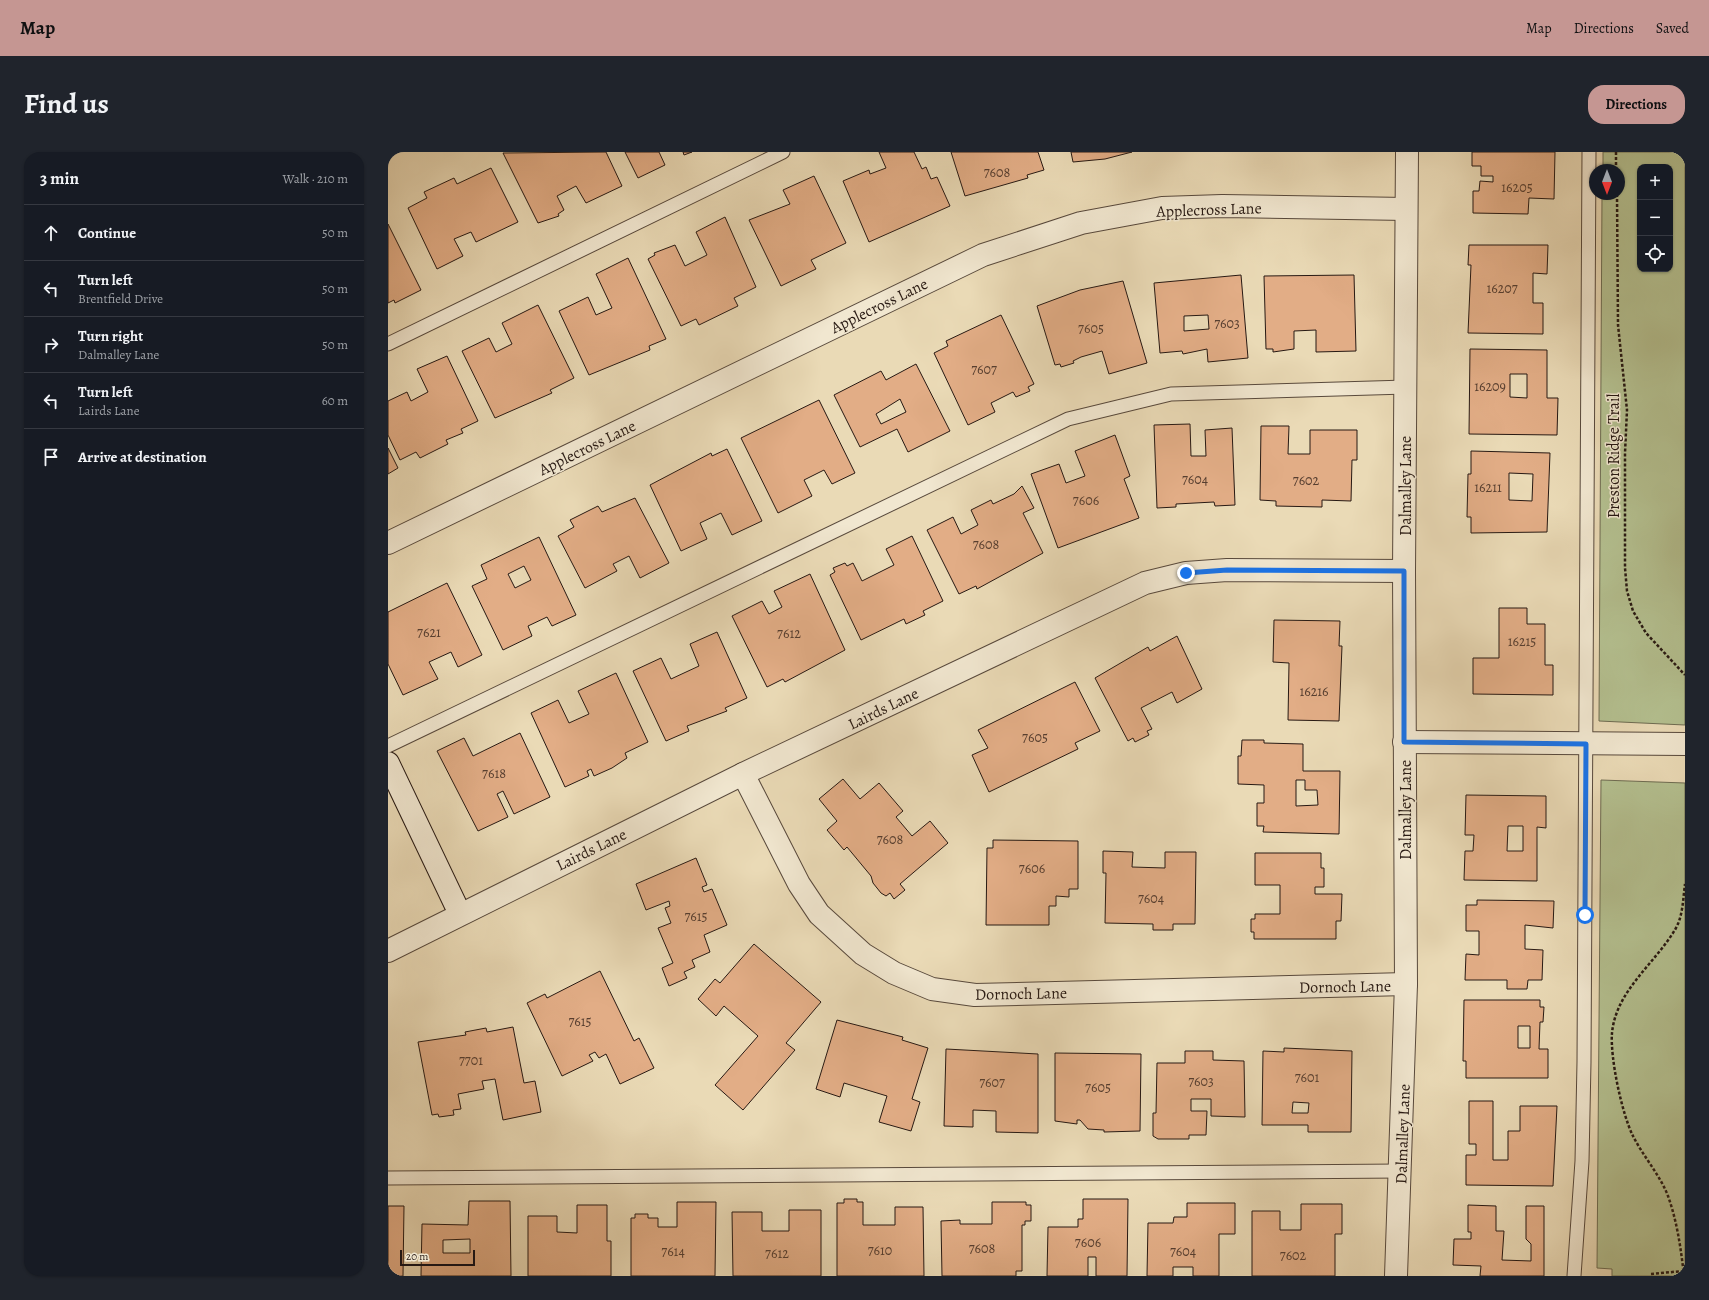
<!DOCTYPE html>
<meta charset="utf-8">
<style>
body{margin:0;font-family:Alegreya,serif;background:#20242c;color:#f1f3f6}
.controls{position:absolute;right:12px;top:12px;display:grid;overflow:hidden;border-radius:8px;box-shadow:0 1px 3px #0004}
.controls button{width:36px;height:36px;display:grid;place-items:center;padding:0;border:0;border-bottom:1px solid #363941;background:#171b24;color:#f1f3f6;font:20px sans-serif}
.compass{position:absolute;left:1201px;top:12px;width:36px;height:36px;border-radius:50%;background:#171b24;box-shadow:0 1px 3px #0004;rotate:180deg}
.scale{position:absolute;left:12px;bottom:10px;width:75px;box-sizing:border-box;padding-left:4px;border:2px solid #271913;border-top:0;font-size:11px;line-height:14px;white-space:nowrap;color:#271913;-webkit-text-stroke:3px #f1e7d0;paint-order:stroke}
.stop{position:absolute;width:12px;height:12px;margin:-9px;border:3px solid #1a73e8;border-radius:50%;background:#fff}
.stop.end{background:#1a73e8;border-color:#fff;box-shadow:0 1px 4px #0008}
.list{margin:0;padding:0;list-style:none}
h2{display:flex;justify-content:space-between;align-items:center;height:52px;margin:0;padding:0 16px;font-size:17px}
h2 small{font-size:13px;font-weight:400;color:#9ea1a6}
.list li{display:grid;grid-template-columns:26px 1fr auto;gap:12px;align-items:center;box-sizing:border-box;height:56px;padding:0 16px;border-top:1px solid #363941}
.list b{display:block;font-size:15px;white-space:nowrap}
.list p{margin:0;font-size:13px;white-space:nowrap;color:#9ea1a6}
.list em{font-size:13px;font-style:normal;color:#9ea1a6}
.icon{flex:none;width:22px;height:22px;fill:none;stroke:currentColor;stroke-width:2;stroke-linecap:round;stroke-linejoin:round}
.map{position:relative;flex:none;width:1297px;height:1124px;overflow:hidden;border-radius:16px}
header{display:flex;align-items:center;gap:24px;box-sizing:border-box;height:56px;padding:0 20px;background:#c59692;color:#111}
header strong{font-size:19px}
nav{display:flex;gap:22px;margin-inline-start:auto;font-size:14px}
.intro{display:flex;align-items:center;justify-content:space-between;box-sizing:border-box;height:96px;padding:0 24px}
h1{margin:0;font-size:28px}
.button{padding:10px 18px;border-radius:16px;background:#c59692;color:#111;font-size:14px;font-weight:700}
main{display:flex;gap:24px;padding:0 24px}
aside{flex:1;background:#171b24;border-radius:16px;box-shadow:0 1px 3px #0004}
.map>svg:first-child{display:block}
.green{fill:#b4c090;stroke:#6e6c52;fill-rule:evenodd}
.building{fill:#e2ad86;stroke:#271913;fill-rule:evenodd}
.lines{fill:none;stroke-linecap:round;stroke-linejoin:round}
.lane-casing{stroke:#58493c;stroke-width:15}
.street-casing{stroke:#58493c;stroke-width:24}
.secondary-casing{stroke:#271913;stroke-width:24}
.path{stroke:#271913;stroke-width:2.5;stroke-dasharray:3 2;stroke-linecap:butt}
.lane{stroke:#f1e7d0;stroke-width:13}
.street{stroke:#f1e7d0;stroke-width:22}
.secondary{stroke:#f1e7d0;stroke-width:22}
.route{stroke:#1a73e8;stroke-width:5}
.labels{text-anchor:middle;stroke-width:3;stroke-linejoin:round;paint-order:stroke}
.number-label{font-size:14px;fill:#563e30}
.street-label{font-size:16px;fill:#271913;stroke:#f1e7d0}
</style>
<header>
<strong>Map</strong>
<nav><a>Map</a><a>Directions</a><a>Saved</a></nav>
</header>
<div class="intro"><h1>Find us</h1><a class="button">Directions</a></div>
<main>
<aside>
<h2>3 min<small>Walk · 210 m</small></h2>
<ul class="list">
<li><svg class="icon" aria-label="ahead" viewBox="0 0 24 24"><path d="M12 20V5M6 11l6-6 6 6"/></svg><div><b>Continue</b></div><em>50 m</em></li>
<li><svg class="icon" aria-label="left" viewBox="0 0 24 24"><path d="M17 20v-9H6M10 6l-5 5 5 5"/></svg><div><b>Turn left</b><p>Brentfield Drive</p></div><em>50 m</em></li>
<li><svg class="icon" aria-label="right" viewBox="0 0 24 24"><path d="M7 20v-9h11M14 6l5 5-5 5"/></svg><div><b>Turn right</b><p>Dalmalley Lane</p></div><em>50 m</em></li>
<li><svg class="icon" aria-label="left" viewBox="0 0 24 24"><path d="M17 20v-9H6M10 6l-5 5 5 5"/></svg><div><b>Turn left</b><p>Lairds Lane</p></div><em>60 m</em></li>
<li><svg class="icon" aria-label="arrive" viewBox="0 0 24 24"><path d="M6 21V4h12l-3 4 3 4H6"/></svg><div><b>Arrive at destination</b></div></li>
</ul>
</aside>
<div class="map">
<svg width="1297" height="1124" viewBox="0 0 1297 1124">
<rect width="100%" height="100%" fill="#eadab6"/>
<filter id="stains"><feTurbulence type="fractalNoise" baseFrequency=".005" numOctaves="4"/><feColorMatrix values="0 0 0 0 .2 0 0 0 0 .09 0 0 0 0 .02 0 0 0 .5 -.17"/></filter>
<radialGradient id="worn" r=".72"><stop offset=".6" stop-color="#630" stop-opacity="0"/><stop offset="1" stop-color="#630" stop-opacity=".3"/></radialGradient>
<!-- green -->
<g class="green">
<path d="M 1215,0 L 1297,0 L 1297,573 L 1211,569 L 1214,42 L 1231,42 L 1231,18 L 1215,18 ZM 1252,15 L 1282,15 L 1282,117 L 1252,117 Z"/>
<path d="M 1213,628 L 1297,631 L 1297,1124 L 1224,1124 L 1224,1117 L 1209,1116 Z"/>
</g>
<!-- building -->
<g class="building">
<path d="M 218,0 L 234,34 L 198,51 L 188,34 L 169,44 L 176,58 L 170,62 L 171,64 L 150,71 L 115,1 Z"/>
<path d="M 237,0 L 271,0 L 277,13 L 250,26 Z"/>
<path d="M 295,0 L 304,0 L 296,3 Z"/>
<path d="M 491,0 L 526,0 L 534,17 L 538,15 L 543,27 L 549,25 L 562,54 L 481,90 L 455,29 L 481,18 L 482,22 L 498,16 Z"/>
<path d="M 563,0 L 650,0 L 656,18 L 639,23 L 640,26 L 577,44 Z"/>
<path d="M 683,0 L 744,0 L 717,7 L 685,10 Z"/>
<path d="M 1084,0 L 1167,0 L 1166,47 L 1141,46 L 1140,62 L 1085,61 L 1085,39 L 1091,39 L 1092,29 L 1105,30 L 1105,24 L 1093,24 L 1093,14 L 1084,14 Z"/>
<path d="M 103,16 L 130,70 L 88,90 L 83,80 L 66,87 L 75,104 L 49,117 L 20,56 L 39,46 L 36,40 L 66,26 L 69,32 Z"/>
<path d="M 426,24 L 458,91 L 423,108 L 428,117 L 393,134 L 361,68 L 402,52 L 395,38 Z"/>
<path d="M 337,65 L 368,135 L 346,146 L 350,154 L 311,173 L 308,167 L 293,174 L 260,107 L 267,103 L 266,101 L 287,93 L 297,114 L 319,103 L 308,80 Z"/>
<path d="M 0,72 L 33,138 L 7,151 L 6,148 L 0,151 Z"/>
<path d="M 1081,93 L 1160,93 L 1159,122 L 1145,121 L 1145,151 L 1155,151 L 1155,182 L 1080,181 L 1083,113 L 1080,113 Z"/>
<path d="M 240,106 L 278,187 L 261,194 L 262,198 L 201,223 L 171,159 L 200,145 L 208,163 L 224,156 L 208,122 Z"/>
<path d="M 853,123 L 860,206 L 820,210 L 819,197 L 795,202 L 794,199 L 772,201 L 766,131 ZM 820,163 L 821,177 L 796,179 L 796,164 Z"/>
<path d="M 966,123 L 968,199 L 928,200 L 928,178 L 906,179 L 906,197 L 885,200 L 885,197 L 878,197 L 876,124 Z"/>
<path d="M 735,129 L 759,211 L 721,222 L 714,199 L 693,205 L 685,209 L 686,211 L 673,215 L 672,212 L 667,213 L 649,154 L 692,138 Z"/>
<path d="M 150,153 L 186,226 L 162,238 L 164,241 L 107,266 L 74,199 L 101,186 L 108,200 L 124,192 L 114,171 Z"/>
<path d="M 613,163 L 646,232 L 640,235 L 642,239 L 628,245 L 625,240 L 603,251 L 607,260 L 580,273 L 546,201 L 560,194 L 558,189 Z"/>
<path d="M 1082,197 L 1159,198 L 1159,246 L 1170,246 L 1169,283 L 1081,282 ZM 1122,222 L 1139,222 L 1139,246 L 1122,245 Z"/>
<path d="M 59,204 L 90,269 L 73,277 L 75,281 L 58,288 L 60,292 L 32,306 L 28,300 L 12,308 L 0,283 L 0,249 L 19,240 L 23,249 L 40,240 L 29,217 Z"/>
<path d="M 528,212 L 562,279 L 520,300 L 509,277 L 472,295 L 446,243 L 493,219 L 498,228 ZM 512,247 L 518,260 L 493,272 L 488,262 Z"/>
<path d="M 431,248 L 467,321 L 444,332 L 436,318 L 416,328 L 424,344 L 390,361 L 353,286 Z"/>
<path d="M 802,272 L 803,304 L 818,304 L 817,278 L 844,276 L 847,353 L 827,354 L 826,350 L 788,352 L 788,355 L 769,356 L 766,273 Z"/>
<path d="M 873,274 L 901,274 L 900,302 L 922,302 L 922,278 L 969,278 L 969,308 L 964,308 L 963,349 L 934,348 L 934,355 L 888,354 L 888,349 L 872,348 Z"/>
<path d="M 727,283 L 742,324 L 736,327 L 751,366 L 670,396 L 643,322 L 671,312 L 678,331 L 697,324 L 687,299 Z"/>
<path d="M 0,296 L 10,316 L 0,322 Z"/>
<path d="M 339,297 L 374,369 L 344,383 L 333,361 L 312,371 L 319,387 L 293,399 L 262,333 L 323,301 L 324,304 Z"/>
<path d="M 1083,299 L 1162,301 L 1159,380 L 1083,381 L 1083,365 L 1079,365 L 1080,322 L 1083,322 ZM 1121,321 L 1145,322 L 1144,349 L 1121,348 Z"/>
<path d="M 634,334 L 646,356 L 635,361 L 655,401 L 589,437 L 588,434 L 571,442 L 539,378 L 565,365 L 573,382 L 590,373 L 583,358 L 603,348 L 605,352 L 626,342 Z"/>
<path d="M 247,346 L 281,411 L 252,426 L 241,404 L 225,412 L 229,419 L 197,436 L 170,384 L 186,375 L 182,368 L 210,354 L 214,360 Z"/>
<path d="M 524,384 L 555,449 L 535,459 L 537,463 L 518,472 L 516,467 L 473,488 L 442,423 L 447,420 L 445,416 L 457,411 L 459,414 L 465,411 L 474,429 L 506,413 L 498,397 Z"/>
<path d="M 151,385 L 188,463 L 164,474 L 159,465 L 140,474 L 144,484 L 115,498 L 84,434 L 99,427 L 93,413 ZM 136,414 L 143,428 L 127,436 L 120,422 Z"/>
<path d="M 422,422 L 457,498 L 397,530 L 395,527 L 379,535 L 344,464 L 374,449 L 381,462 L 394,455 L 386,439 Z"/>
<path d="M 59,431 L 94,503 L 70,515 L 63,500 L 41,510 L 50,527 L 15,543 L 0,512 L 0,460 Z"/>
<path d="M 1111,456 L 1139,456 L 1139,472 L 1157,472 L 1157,513 L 1165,513 L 1165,543 L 1085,542 L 1085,506 L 1111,506 Z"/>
<path d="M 886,468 L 952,469 L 951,494 L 954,494 L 951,569 L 900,568 L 901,511 L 885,510 Z"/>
<path d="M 329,480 L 359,546 L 337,556 L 339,559 L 299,574 L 301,579 L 278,589 L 245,519 L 273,506 L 283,527 L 311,514 L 302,492 Z"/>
<path d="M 789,484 L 814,537 L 789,551 L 784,540 L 753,556 L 764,577 L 759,579 L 761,583 L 747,590 L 745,586 L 740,589 L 707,526 L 760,495 L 762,499 Z"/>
<path d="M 228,521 L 260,590 L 237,601 L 239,606 L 224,616 L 206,624 L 203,617 L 199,619 L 201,624 L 177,635 L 143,561 L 170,548 L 181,571 L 201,562 L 190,539 Z"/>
<path d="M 687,530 L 712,579 L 687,591 L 690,597 L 601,640 L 584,603 L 600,596 L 590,578 Z"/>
<path d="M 132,581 L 162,645 L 126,662 L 115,639 L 109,642 L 120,665 L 90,679 L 49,599 L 76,586 L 85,604 Z"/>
<path d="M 854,588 L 876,588 L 876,591 L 915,592 L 915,619 L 952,619 L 951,682 L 875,680 L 876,674 L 869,674 L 869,651 L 876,651 L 876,633 L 850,632 L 850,604 L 853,604 ZM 908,628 L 917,628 L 917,638 L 929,638 L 930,653 L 908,654 Z"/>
<path d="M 455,627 L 472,647 L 491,631 L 515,659 L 508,665 L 524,684 L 542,669 L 560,691 L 512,732 L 517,738 L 506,747 L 502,741 L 498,744 L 493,741 L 485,731 L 483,724 L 459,695 L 456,698 L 439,678 L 449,669 L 431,647 Z"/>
<path d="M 1078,643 L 1158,644 L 1158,676 L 1149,675 L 1149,729 L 1076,728 L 1077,699 L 1085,699 L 1086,683 L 1077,683 ZM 1120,674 L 1135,674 L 1135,699 L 1119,699 Z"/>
<path d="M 605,688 L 690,689 L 690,737 L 681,737 L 681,745 L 668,744 L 668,754 L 661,754 L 661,773 L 598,773 L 599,696 L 605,696 Z"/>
<path d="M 715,699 L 745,700 L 744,715 L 777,716 L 777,700 L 808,700 L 807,772 L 785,772 L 785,778 L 765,778 L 765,772 L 717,771 L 718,721 L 715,721 Z"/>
<path d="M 867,701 L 933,701 L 933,716 L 936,716 L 936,735 L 927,735 L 927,742 L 954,742 L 953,769 L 948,769 L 948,787 L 866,787 L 866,780 L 863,780 L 863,767 L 867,767 L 867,762 L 892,762 L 892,733 L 867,733 Z"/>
<path d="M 308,706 L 319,733 L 314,735 L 316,740 L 324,737 L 339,773 L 316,783 L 322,800 L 304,808 L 307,815 L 296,820 L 299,826 L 281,834 L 274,816 L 285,811 L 270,776 L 283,771 L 277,756 L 282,754 L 281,749 L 258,758 L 248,732 Z"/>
<path d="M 1089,748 L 1166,749 L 1165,776 L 1137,773 L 1137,797 L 1155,798 L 1154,828 L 1140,828 L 1139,837 L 1119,837 L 1119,828 L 1077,828 L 1078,802 L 1091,803 L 1091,779 L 1078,779 L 1078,753 L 1089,753 Z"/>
<path d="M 366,792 L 433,850 L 398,891 L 407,898 L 355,958 L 327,933 L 370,884 L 336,854 L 328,864 L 310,847 L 327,827 L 332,831 Z"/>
<path d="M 212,819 L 246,889 L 251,886 L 266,916 L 232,932 L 218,902 L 211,906 L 207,900 L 201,903 L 205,909 L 174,924 L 139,851 L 157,842 L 159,846 Z"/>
<path d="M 1076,848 L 1152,848 L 1152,855 L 1156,855 L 1155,870 L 1152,870 L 1151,897 L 1160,897 L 1160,926 L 1078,926 L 1078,909 L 1075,909 ZM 1130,874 L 1142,874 L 1142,896 L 1130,896 Z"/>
<path d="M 449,868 L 515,885 L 514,888 L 540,896 L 524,947 L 532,950 L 523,979 L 491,970 L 499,944 L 456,931 L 452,945 L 428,937 Z"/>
<path d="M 125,875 L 136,931 L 147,929 L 153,960 L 115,968 L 107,927 L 94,929 L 96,937 L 70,942 L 73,957 L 65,958 L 66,963 L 51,965 L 50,962 L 44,963 L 30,890 L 78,883 L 77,880 L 98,876 L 99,880 Z"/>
<path d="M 896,896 L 964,899 L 963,980 L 920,980 L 920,973 L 874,973 L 875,899 L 896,900 ZM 905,950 L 921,951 L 920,961 L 904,961 Z"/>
<path d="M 558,897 L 650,902 L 650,981 L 608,980 L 608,959 L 585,958 L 585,975 L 556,974 Z"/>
<path d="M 797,899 L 825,899 L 825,908 L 856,909 L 857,965 L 823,964 L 823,947 L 803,947 L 803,959 L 819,959 L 818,983 L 801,983 L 801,987 L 770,987 L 765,984 L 765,961 L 768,961 L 769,911 L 797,911 Z"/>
<path d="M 667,901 L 753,902 L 752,979 L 716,980 L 716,978 L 700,977 L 692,968 L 689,968 L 689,972 L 667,969 Z"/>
<path d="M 1081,949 L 1105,949 L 1105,1008 L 1120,1008 L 1120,979 L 1132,979 L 1132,954 L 1169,954 L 1165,1034 L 1078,1033 L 1078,1003 L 1088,1003 L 1088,992 L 1081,992 Z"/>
<path d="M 456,1047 L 469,1047 L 469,1050 L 475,1050 L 475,1073 L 507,1073 L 507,1055 L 535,1055 L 536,1124 L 449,1124 L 449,1051 L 456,1051 Z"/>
<path d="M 695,1047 L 740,1047 L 739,1124 L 708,1124 L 708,1105 L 700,1105 L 700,1124 L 659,1124 L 660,1075 L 690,1075 L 690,1067 L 695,1067 Z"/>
<path d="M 81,1049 L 122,1049 L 123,1124 L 33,1124 L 34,1072 L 80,1073 ZM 82,1087 L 82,1101 L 55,1101 L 55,1088 Z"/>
<path d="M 289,1050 L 328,1050 L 327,1124 L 243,1124 L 243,1066 L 247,1066 L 247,1062 L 260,1062 L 260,1066 L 270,1066 L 270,1075 L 289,1075 Z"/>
<path d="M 604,1050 L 638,1050 L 638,1053 L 643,1053 L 643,1069 L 637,1069 L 637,1073 L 634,1073 L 634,1119 L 628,1119 L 628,1124 L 554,1124 L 553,1069 L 572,1068 L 572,1072 L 604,1072 Z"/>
<path d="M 799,1051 L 847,1051 L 847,1082 L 831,1082 L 831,1124 L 805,1124 L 805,1115 L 785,1115 L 785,1124 L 759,1124 L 760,1071 L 785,1071 L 786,1065 L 799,1065 Z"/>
<path d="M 913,1052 L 954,1052 L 954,1082 L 947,1082 L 947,1124 L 864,1124 L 864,1059 L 892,1059 L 892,1078 L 913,1078 Z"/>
<path d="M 189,1053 L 219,1053 L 219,1089 L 223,1089 L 223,1124 L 140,1124 L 140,1064 L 169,1064 L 169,1080 L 189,1081 Z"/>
<path d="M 1080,1053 L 1108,1054 L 1108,1079 L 1116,1079 L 1114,1108 L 1143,1109 L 1143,1092 L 1138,1087 L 1138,1054 L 1156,1054 L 1156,1124 L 1092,1124 L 1093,1114 L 1065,1113 L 1066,1087 L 1083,1087 L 1083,1080 L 1080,1080 Z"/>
<path d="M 0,1054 L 16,1054 L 15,1124 L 0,1124 Z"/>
<path d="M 401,1058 L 433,1058 L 433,1124 L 345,1124 L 344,1060 L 374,1060 L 374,1079 L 401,1079 Z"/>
</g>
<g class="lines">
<defs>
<g id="lane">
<path d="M 0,192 L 395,0"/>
<path d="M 0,594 L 680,267 L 783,242 L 1018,235"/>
<path d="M 0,1026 L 1013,1019"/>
<path d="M 1186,1124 L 1194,1009 L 1196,910 L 1201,0"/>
</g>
<g id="street">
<path d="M 0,391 L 595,103 L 693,71 L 774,56 L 834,54 L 1018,57"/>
<path d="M 1016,590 L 1297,592"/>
<path d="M 355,622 L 411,732 L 431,762 L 475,802 L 506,821 L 544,837 L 587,843 L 1018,832"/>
<path d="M 0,799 L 355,622 L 757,431 L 798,421 L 839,418 L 1016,419"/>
<path d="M 1008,1124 L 1018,832 L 1016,419 L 1019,0"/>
</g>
<path id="secondary" d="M 0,611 L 72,762"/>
</defs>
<!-- lane casing -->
<use href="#lane" class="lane-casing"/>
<!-- street casing -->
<use href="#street" class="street-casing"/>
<!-- secondary casing -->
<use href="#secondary" class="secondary-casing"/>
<!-- path -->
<g class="path">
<path d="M 1228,0 L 1228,18"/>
<path d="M 1229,42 L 1230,173 L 1239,258 L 1237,301 L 1237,416 L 1239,439 L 1245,459 L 1258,481 L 1297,523"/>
<path d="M 1263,1122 L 1295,1119"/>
<path d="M 1296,1124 C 1293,1097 1289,1069 1280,1044 C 1272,1023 1255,1004 1245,984 C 1234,962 1222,906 1224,881 C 1228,838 1268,811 1288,776 C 1295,763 1295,747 1297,732"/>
</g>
<!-- lane -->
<use href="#lane" class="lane"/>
<!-- street -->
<use href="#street" class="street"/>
<!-- secondary -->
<use href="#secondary" class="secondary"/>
</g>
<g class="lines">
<!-- route -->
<path class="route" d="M 798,421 L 839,418 L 1016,419 L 1016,590 L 1198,592 L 1197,763"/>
</g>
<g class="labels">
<!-- number labels -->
<g class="number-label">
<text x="609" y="25">7608</text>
<text x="1129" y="40">16205</text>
<text x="1114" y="141">16207</text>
<text x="839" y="176">7603</text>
<text x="703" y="181">7605</text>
<text x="596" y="222">7607</text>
<text x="1102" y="239">16209</text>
<text x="807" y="332">7604</text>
<text x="918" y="333">7602</text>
<text x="1100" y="340">16211</text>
<text x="698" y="353">7606</text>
<text x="598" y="397">7608</text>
<text x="41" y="485">7621</text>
<text x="401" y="486">7612</text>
<text x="1134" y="494">16215</text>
<text x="926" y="544">16216</text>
<text x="647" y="590">7605</text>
<text x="106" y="626">7618</text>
<text x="502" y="692">7608</text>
<text x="644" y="721">7606</text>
<text x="763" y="751">7604</text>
<text x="308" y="769">7615</text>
<text x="192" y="874">7615</text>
<text x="83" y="913">7701</text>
<text x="919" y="930">7601</text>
<text x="813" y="934">7603</text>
<text x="604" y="935">7607</text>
<text x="710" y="940">7605</text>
<text x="700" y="1095">7606</text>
<text x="594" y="1101">7608</text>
<text x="492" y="1103">7610</text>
<text x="285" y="1104">7614</text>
<text x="795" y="1104">7604</text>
<text x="389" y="1106">7612</text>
<text x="905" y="1108">7602</text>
</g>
<!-- street labels -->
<g class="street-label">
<text transform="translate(821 57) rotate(-2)" y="6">Applecross Lane</text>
<text transform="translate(491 153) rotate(-26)" y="6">Applecross Lane</text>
<text transform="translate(199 295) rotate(-26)" y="6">Applecross Lane</text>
<text transform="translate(1225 304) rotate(-90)" y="6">Preston Ridge Trail</text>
<text transform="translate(1017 334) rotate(-90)" y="6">Dalmalley Lane</text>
<text transform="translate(495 556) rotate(-26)" y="6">Lairds Lane</text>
<text transform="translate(1017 658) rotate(-90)" y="6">Dalmalley Lane</text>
<text transform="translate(203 697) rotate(-26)" y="6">Lairds Lane</text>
<text transform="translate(957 834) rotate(-1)" y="6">Dornoch Lane</text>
<text transform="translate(633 841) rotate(-1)" y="6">Dornoch Lane</text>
<text transform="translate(1014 982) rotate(-88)" y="6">Dalmalley Lane</text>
</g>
</g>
<rect width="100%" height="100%" filter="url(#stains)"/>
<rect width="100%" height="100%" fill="url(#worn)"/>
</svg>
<div class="controls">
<button>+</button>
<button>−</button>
<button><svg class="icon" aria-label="locate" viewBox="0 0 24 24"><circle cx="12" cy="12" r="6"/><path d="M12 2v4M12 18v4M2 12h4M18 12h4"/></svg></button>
</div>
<svg class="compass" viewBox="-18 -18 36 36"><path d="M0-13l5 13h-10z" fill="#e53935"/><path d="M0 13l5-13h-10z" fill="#9ea1a6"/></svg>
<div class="scale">20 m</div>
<div class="stop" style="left:1197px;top:763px"></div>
<div class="stop end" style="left:798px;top:421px"></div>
</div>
</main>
